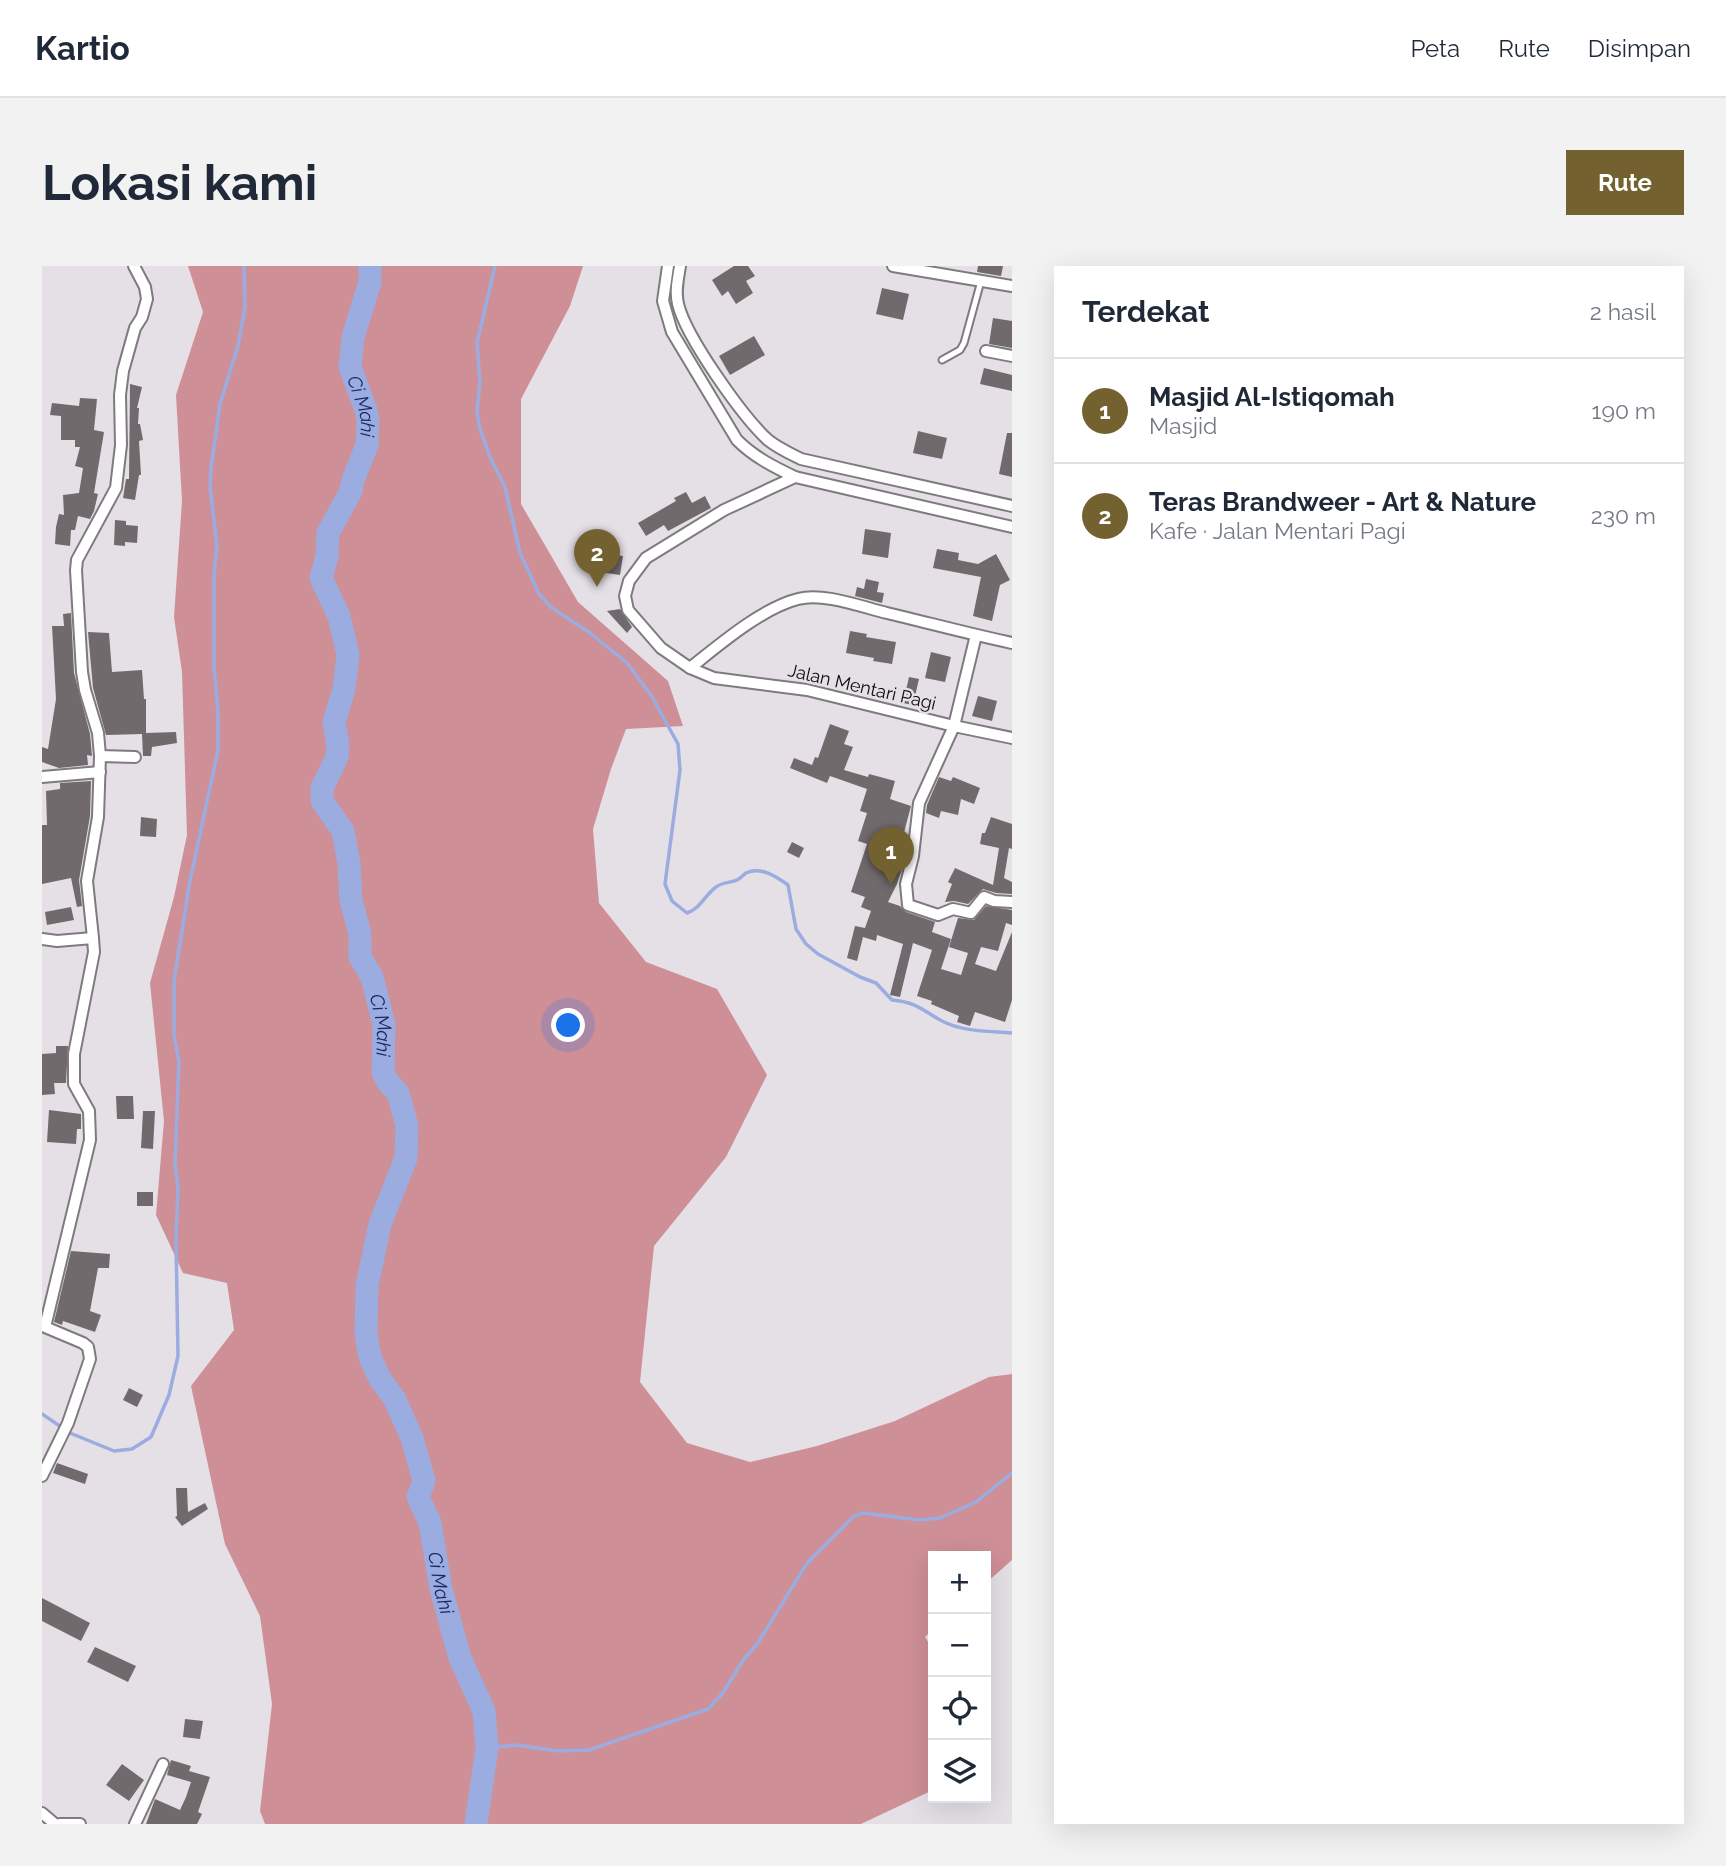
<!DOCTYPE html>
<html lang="id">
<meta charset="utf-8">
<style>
body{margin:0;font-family:Raleway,sans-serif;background:#f2f2f3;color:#1f2937}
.controls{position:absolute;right:21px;bottom:21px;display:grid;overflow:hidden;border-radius:0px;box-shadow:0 7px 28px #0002}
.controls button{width:63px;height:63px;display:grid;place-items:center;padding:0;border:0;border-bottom:2px solid #e0e1e3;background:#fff;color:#1f2937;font:35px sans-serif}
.you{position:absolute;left:527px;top:760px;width:24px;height:24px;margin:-18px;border:5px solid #fff;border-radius:50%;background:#1a73e8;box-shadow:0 0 0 10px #1a73e833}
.badge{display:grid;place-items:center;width:46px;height:46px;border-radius:50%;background:#746130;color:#fff;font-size:23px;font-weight:700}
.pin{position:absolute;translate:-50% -58px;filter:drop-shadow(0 2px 4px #0008)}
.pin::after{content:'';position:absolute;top:37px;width:24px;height:21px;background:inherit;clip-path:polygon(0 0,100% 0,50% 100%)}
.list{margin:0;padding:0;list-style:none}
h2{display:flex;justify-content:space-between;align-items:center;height:91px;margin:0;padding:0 28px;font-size:30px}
h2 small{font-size:23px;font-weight:400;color:#747a83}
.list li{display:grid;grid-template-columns:46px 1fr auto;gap:21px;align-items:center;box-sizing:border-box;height:105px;padding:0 28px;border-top:2px solid #e0e1e3}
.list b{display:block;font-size:26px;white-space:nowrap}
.list p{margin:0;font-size:23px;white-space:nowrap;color:#747a83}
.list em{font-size:23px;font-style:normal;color:#747a83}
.icon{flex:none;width:38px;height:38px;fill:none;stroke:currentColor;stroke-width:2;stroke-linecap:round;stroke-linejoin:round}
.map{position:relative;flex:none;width:970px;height:1558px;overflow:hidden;border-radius:0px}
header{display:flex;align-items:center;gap:42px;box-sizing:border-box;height:98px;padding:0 35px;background:#fff;border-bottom:2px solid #e0e1e3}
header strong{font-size:33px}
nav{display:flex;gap:38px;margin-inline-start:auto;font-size:24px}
.intro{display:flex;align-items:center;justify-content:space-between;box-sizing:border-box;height:168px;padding:0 42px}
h1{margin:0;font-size:49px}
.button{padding:18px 32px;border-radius:0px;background:#746130;color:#fff;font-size:24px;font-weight:700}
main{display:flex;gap:42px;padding:0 42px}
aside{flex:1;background:#fff;border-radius:0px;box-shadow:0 7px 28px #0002}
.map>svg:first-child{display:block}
.forest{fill:#cf8f96}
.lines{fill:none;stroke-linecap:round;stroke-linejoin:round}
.stream{stroke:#9aace0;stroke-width:3.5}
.river{stroke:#9aace0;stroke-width:23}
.building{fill:#716a6d}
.lane-casing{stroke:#7e7a7f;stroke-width:9}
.street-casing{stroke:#7e7a7f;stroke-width:14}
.lane{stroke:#fff;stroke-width:5}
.street{stroke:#fff;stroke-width:10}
.labels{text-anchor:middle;stroke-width:5;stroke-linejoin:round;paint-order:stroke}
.street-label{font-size:18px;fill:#0e0c0e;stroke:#e5e0e6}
.water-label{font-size:19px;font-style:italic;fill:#1a2764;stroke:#e5e0e6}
</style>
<header>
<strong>Kartio</strong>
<nav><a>Peta</a><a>Rute</a><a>Disimpan</a></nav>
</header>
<div class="intro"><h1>Lokasi kami</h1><a class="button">Rute</a></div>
<main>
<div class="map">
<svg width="970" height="1558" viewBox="0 0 970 1558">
<rect width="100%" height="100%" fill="#e5e0e6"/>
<!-- forest -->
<path class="forest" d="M 146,0 L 541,0 L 528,40 L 479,133 L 479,238 L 536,336 L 626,415 L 641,460 L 584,463 L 569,503 L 551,563 L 557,637 L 604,696 L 675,723 L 725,809 L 684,891 L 612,980 L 598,1116 L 645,1177 L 708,1196 L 775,1180 L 853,1155 L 947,1111 L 970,1108 L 970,1294 L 944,1317 L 944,1290 L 891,1290 L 891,1363 L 883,1371 L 891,1384 L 891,1524 L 819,1558 L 223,1558 L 218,1545 L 230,1438 L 218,1350 L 183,1278 L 149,1120 L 192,1064 L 185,1017 L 141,1007 L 114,949 L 122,855 L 108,717 L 132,631 L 145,569 L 140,406 L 132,351 L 140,235 L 134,129 L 161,46 Z"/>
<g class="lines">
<!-- stream -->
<g class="stream">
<path d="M 453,0 L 435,77 L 438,116 L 435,146 L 438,163 L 448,191 L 463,221 L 478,287 L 497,328 L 510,342 L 548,367 L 585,397 L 609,429 L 636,478 L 638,504 L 623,618 L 630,635 L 645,647 C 659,642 663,629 674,621 C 680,616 689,617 695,614 C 699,612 701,609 704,607 C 719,600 735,611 746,619 L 754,663 L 764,678 L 776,688 L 818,711 L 834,717 L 850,734 C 875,736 881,745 900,755 C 921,766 947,765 970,767"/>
<path d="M 0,1148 L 28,1167 L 72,1185 L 90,1183 L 109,1171 L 127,1129 L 136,1090 L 134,975 L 136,922 L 133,897 L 137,796 L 132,769 L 132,715 L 148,615 L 176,484 L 176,445 L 172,402 L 172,309 L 175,280 L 168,220 L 169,202 L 178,138 L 196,80 L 203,41 L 202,0"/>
<path d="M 445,1482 L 474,1479 L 516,1485 L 547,1484 L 666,1443 L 680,1428 L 702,1393 L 716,1377 L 765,1297 L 811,1251 L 820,1247 L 878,1254 L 898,1252 L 934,1236 L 970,1207"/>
</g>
<!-- river -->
<path class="river" id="s1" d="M 328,0 L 328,16 L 311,71 L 308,101 L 324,144 L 326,155 L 325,179 L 311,214 L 309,225 L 286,267 L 285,290 L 279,312 L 297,350 L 306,389 L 302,423 L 292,456 L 296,479 L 295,491 L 280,522 L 280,535 L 301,565 L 307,598 L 309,634 L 318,668 L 318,691 L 330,711 L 342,759 L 341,806 L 346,816 L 356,827 L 365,860 L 364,892 L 338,958 L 325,1020 L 324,1069 L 328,1091 L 338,1113 L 352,1132 L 370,1172 L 382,1215 L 376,1231 L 388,1257 L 399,1323 L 418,1392 L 442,1445 L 445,1482 L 434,1558"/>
</g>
<!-- building -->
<g class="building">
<path d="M 692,0 L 706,0 L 713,10 L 704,15 L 711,27 L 694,38 L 686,25 L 680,30 L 670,14 Z"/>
<path d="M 936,0 L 961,0 L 959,10 L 935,6 Z"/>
<path d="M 840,22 L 867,28 L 861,54 L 834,48 Z"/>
<path d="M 951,52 L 970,55 L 970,82 L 947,78 Z"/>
<path d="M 712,70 L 723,89 L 688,109 L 677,90 Z"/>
<path d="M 942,102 L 970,109 L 970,125 L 938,118 Z"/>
<path d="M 88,118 L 100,121 L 95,142 L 97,142 L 96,158 L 98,158 L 101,174 L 97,175 L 99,209 L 97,209 L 93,234 L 81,232 L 84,213 L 87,213 Z"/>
<path d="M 38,132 L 55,133 L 52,164 L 62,166 L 52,227 L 56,228 L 52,245 L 48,253 L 36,250 L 33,264 L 29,264 L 28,280 L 13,278 L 14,261 L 17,248 L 22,249 L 21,229 L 37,227 L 41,202 L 33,200 L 38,181 L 33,181 L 33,174 L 19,174 L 19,150 L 8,149 L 10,137 L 37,140 Z"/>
<path d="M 876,165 L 905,172 L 900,193 L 871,187 Z"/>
<path d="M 965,167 L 970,167 L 970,211 L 957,208 Z"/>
<path d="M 644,226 L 650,237 L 663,230 L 669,242 L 626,265 L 622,259 L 604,270 L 596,257 L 634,235 L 632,232 Z"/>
<path d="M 73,254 L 84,255 L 84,259 L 96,260 L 95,277 L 83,276 L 83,280 L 72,279 Z"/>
<path d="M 823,263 L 849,267 L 846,292 L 820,288 Z"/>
<path d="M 895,283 L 917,287 L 916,294 L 936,298 L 954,288 L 968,314 L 958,319 L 950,355 L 931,350 L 939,311 L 891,302 Z"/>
<path d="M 553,287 L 581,290 L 578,309 L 551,305 Z"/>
<path d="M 824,313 L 837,316 L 835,326 L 842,327 L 840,337 L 813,330 L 815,321 L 822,323 Z"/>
<path d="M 578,343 L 590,361 L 585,367 L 565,345 Z"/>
<path d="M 29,347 L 32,407 L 48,468 L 50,490 L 45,489 L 46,499 L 17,502 L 0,496 L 0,481 L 6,483 L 14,433 L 10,360 L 22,360 L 21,348 Z"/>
<path d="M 808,365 L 825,368 L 824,371 L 854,376 L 850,398 L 831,395 L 832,392 L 804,387 Z"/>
<path d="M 46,366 L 67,367 L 70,406 L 100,404 L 102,433 L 104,433 L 104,467 L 134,466 L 135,477 L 110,481 L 109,490 L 101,490 L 100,468 L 64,469 L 51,422 Z"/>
<path d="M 889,386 L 909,391 L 903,416 L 883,412 Z"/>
<path d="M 867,411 L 877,413 L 871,439 L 861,437 Z"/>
<path d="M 936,430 L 955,435 L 950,455 L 930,450 Z"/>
<path d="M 788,458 L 807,465 L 802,478 L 811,481 L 802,504 L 826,511 L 827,508 L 853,515 L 848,533 L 869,540 L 860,574 L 865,575 L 857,602 L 860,603 L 855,618 L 846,636 L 858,640 L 864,646 L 893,656 L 890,666 L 909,673 L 899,703 L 919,709 L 926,687 L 907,681 L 916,652 L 932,654 L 944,640 L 970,644 L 970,659 L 964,657 L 956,685 L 939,681 L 933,698 L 954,705 L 970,666 L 970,734 L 963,756 L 933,746 L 928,760 L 915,756 L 917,750 L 889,738 L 890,735 L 875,730 L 890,684 L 871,677 L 858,731 L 848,729 L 861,678 L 835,669 L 834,675 L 821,671 L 815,695 L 805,692 L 813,660 L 823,662 L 829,645 L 819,641 L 823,631 L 809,626 L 825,578 L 816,575 L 825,547 L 818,545 L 825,523 L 788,510 L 785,517 L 748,502 L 752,492 L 770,499 L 773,491 L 776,492 Z"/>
<path d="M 897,511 L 909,515 L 911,511 L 938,522 L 932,538 L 919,533 L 916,549 L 899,545 L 897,552 L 884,547 L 885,539 Z"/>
<path d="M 49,515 L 48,550 L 37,614 L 40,640 L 35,641 L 29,612 L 0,618 L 0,559 L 5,559 L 4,525 L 18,523 L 18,517 Z"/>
<path d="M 99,551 L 115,553 L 114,571 L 98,570 Z"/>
<path d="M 949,551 L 970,558 L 970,583 L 967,582 L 962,612 L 970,616 L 970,628 L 954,627 L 941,623 L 926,638 L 912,635 L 903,636 L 910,618 L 906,616 L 913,602 L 951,619 L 957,582 L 938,578 L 940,567 L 943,567 Z"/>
<path d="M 750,576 L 762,582 L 757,592 L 745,586 Z"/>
<path d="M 29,641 L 32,654 L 5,659 L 3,646 Z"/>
<path d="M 14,780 L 26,780 L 24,817 L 12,817 L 13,828 L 0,829 L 0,788 L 14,787 Z"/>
<path d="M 74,830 L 91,830 L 92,853 L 75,853 Z"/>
<path d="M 7,844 L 39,848 L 39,863 L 35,863 L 34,878 L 5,876 Z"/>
<path d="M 101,845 L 113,845 L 111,883 L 99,882 Z"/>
<rect x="95" y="926" width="16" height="14"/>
<path d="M 29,985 L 68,988 L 67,1002 L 56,1002 L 48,1045 L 59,1049 L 53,1066 L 21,1055 L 20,1059 L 12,1056 Z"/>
<path d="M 87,1122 L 101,1129 L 95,1141 L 81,1134 Z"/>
<path d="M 15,1197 L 46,1208 L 43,1218 L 11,1207 Z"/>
<path d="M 134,1222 L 145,1222 L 146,1246 L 163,1237 L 166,1243 L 140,1260 L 133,1251 L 135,1250 Z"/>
<path d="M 0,1332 L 48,1357 L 39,1375 L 0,1355 Z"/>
<path d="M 53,1381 L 94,1400 L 86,1416 L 45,1396 Z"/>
<path d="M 143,1453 L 161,1455 L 158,1473 L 141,1471 Z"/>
<path d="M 129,1494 L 149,1500 L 147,1505 L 168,1511 L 156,1546 L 160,1548 L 155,1558 L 104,1558 L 113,1533 L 138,1544 L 144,1531 L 149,1516 L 125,1509 Z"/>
<path d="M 80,1498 L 102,1514 L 87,1535 L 64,1519 Z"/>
</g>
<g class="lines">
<defs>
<path id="lane" d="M 900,94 L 918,84 L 922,77 L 939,15"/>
<g id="street">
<path d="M 626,0 L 621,35 L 630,66 L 695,174 C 712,191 732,201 753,211 L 970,261"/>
<path d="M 638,0 C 636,13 633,25 636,38 C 644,71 700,150 726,174 C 736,182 747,187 759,193 L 970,240"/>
<path d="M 851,0 L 970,20"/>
<path d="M 944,85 L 970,90"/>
<path d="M 753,211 L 682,244 L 604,292 L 587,315 L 583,330 L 586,344 L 619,382 L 648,402 L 672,412 L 765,424 L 912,460 L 970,472"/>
<path d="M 934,369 L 912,460 L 877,537 L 871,590 L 864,618 L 866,639 L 896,649 L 911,643 L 929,647 L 942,631 L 952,635 L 970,636"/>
<path d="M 648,402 C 677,379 720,342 756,333 C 781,326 820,341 845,347 C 887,357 928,368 970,377"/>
<path d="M 58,490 L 93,491"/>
<path d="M 0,511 L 58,506"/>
<path d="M 51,672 L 45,615 L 56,551 L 58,490 L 56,467 L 43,424 L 40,406 L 34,304 L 35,294 L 74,222 L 79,179 L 78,129 L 81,105 L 93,62 L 100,51 L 105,33 L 103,21 L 92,0"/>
<path d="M 0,673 L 15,675 L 51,672 L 52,686 L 32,788 L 32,818 L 47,845 L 48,874 L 3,1061 L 41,1077 L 46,1081 L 48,1093 L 26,1157 L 0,1210"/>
<path d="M 0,1547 L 13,1558"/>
<path d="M 18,1558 L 38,1558"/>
<path d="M 93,1558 L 121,1498"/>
</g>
</defs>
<!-- lane casing -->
<use href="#lane" class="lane-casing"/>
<!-- street casing -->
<use href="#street" class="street-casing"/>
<!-- lane -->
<use href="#lane" class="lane"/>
<!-- street -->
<use href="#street" class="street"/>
</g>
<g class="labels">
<!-- street labels -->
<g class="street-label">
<text transform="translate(820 421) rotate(13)" y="6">Jalan Mentari Pagi</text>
</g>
<!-- water labels -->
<g class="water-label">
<text dy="7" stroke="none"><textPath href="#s1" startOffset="145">Ci Mahi</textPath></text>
<text dy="7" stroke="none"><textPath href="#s1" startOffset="798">Ci Mahi</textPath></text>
<text dy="7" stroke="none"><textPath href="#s1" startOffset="1386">Ci Mahi</textPath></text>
</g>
</g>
</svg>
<div class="controls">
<button>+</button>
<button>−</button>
<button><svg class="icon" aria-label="locate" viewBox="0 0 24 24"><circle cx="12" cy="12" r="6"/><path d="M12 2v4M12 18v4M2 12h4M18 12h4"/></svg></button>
<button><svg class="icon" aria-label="layers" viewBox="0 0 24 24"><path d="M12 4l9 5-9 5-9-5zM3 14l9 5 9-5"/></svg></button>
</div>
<div class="you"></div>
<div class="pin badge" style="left:849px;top:619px">1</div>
<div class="pin badge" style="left:555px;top:321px">2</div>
</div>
<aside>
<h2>Terdekat<small>2 hasil</small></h2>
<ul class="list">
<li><span class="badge">1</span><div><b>Masjid Al-Istiqomah</b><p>Masjid</p></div><em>190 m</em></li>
<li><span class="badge">2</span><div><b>Teras Brandweer - Art &amp; Nature</b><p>Kafe · Jalan Mentari Pagi</p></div><em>230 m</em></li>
</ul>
</aside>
</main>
